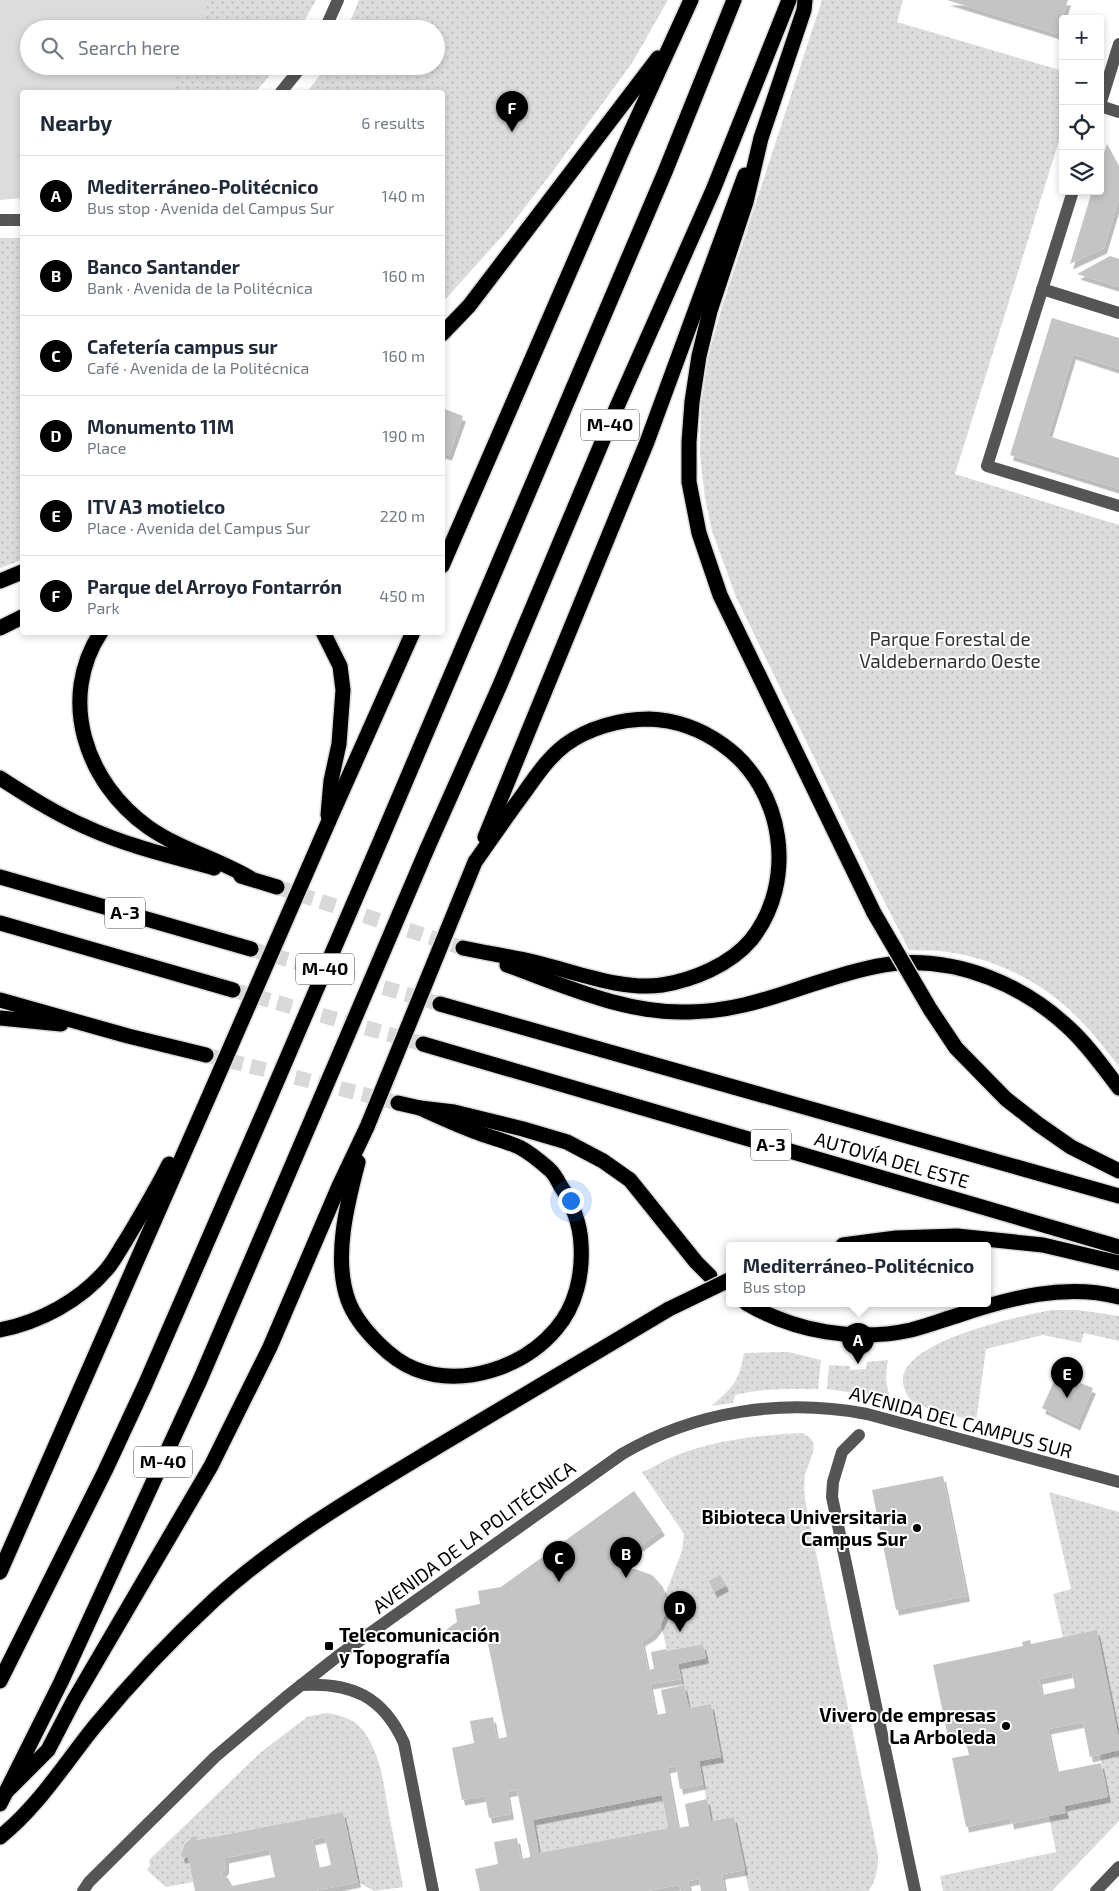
<!DOCTYPE html>
<meta charset="utf-8">
<style>
body{margin:0;font-family:"Exo 2",sans-serif;background:#f6f6f7;color:#1f2937}
.controls{position:absolute;right:15px;top:15px;display:grid;overflow:hidden;border-radius:5px;box-shadow:0 2px 8px #0003}
.controls button{width:45px;height:45px;display:grid;place-items:center;padding:0;border:0;border-bottom:1px solid #e0e1e3;background:#fff;color:#1f2937;font:25px sans-serif}
.you{position:absolute;left:570px;top:1200px;width:18px;height:18px;margin:-12px;border:4px solid #fff;border-radius:50%;background:#1a73e8;box-shadow:0 0 0 8px #1a73e833}
.badge{display:grid;place-items:center;width:32px;height:32px;border-radius:50%;background:#000;color:#fff;font-size:16px;font-weight:700}
.pin{position:absolute;translate:-50% -41px;filter:drop-shadow(0 1px 2px #0008)}
.pin::after{content:'';position:absolute;top:26px;width:18px;height:15px;background:inherit;clip-path:polygon(0 0,100% 0,50% 100%)}
.popup{position:absolute;left:726px;top:1242px;width:265px;height:65px;box-sizing:border-box;display:grid;place-content:center;border-radius:5px;background:#fff;filter:drop-shadow(0 1px 4px #0005);font-size:16px;white-space:nowrap;color:#747a83}
.popup b{font-size:19px;color:#1f2937}
.popup::after{content:'';position:absolute;left:50%;top:100%;margin-left:-10px;border:10px solid transparent;border-top-color:#fff}
.list{margin:0;padding:0;list-style:none}
h2{display:flex;justify-content:space-between;align-items:center;height:65px;margin:0;padding:0 20px;font-size:21px}
h2 small{font-size:16px;font-weight:400;color:#747a83}
.list li{display:grid;grid-template-columns:32px 1fr auto;gap:15px;align-items:center;box-sizing:border-box;height:80px;padding:0 20px;border-top:1px solid #e0e1e3}
.list b{display:block;font-size:19px;white-space:nowrap}
.list p{margin:0;font-size:16px;white-space:nowrap;color:#747a83}
.list em{font-size:16px;font-style:normal;color:#747a83}
.icon{flex:none;width:28px;height:28px;fill:none;stroke:currentColor;stroke-width:2;stroke-linecap:round;stroke-linejoin:round}
.map{position:relative;flex:none;width:1119px;height:1891px;overflow:hidden}
.search{position:absolute;background:#fff;box-shadow:0 2px 8px #0003;left:20px;top:20px;width:425px;height:55px;display:flex;align-items:center;gap:12px;box-sizing:border-box;padding:0 18px;border-radius:28px;color:#747a83;font-size:19px}
.panel{position:absolute;background:#fff;box-shadow:0 2px 8px #0003;left:20px;top:90px;width:425px;height:545px;border-radius:5px}
.map>svg:first-child{display:block}
.green{fill:url(#green-dots)}
.pitch{fill:#dcdcdc}
.building{fill:#c4c4c4;fill-rule:evenodd;filter:url(#shadow)}
.lines{fill:none;stroke-linecap:round;stroke-linejoin:round}
.highway-tunnel{stroke:#d9d9d9;stroke-width:15;stroke-dasharray:15 8;stroke-linecap:butt}
.highway-casing{stroke:#dbdbdb;stroke-width:18}
.minor{stroke:#555;stroke-width:12}
.highway{stroke:#000;stroke-width:15}
.highway-bridge-casing{stroke:#dbdbdb;stroke-width:18;stroke-linecap:butt}
.highway-bridge{stroke:#000;stroke-width:15}
.poi-dot{fill:#000;stroke:#fff;stroke-width:2}
.labels{text-anchor:middle;stroke-width:4;stroke-linejoin:round;paint-order:stroke}
.shield{fill:#fff;stroke:#4c4c4c;stroke-width:1}
.shield-label{font-size:18px;font-weight:bold;fill:#000}
.park-label{font-size:19px;fill:#333;stroke:#fff}
.street-label{font-size:19px;fill:#000;stroke:#fff}
.poi-label{font-size:19px;font-weight:bold;fill:#000;stroke:#fff;text-anchor:end}
</style>
<div class="map">
<svg width="1119" height="1891" viewBox="0 0 1119 1891">
<defs>
<pattern id="green-dots" width="8" height="8" patternUnits="userSpaceOnUse" patternTransform="scale(1.25)"><rect width="8" height="8" fill="#dcdcdc"/><path d="M2 2h.1M6 6h.1" fill="none" stroke="#bbb" stroke-width="1.8" stroke-linecap="round"/></pattern>
<filter id="shadow"><feDropShadow dx="3" dy="5.5" stdDeviation="0" flood-color="#0004"/></filter>
</defs>
<rect width="100%" height="100%" fill="#fff"/>
<!-- green -->
<g class="green">
<path d="M 202,0 L 316,0 L 300,29 L 191,29 Z"/>
<path d="M 359,0 L 668,0 L 632,63 L 553,171 L 505,233 L 443,302 L 442,92 L 307,92 L 327,66 L 436,66 L 436,29 L 347,29 Z"/>
<path d="M 822,0 L 903,0 L 897,22 L 1063,71 L 1063,128 L 955,474 L 1119,525 L 1119,1066 C 1106,1051 1094,1033 1079,1019 C 1044,982 991,956 940,951 C 930,950 919,951 909,950 L 877,887 L 736,597 L 712,531 L 705,498 L 700,454 L 701,404 L 708,358 L 721,310 Z"/>
<path d="M 178,66 L 275,66 L 266,80 L 255,92 L 140,92 Z"/>
<path d="M 0,238 L 22,238 L 22,560 L 0,568 Z"/>
<path d="M 1052,1310 L 1078,1310 L 1119,1316 L 1119,1341 L 1084,1333 L 1081,1343 L 1043,1335 L 986,1349 L 976,1421 C 955,1415 930,1412 911,1400 C 907,1397 904,1388 903,1383 C 898,1341 1021,1316 1052,1310 Z"/>
<path d="M 788,1352 L 821,1360 L 818,1389 C 790,1389 762,1388 735,1395 L 733,1403 L 711,1406 C 732,1389 740,1380 744,1353 Z"/>
<path d="M 888,1360 C 884,1384 886,1396 904,1414 L 887,1410 L 884,1400 L 862,1394 L 827,1389 L 829,1365 L 850,1366 L 850,1370 L 866,1369 L 867,1362 Z"/>
<path d="M 802,1433 C 806,1435 812,1438 813,1443 C 816,1452 807,1466 805,1475 C 804,1483 804,1491 805,1499 L 878,1855 C 878,1869 876,1879 869,1891 L 749,1891 L 734,1817 L 711,1821 L 699,1761 L 721,1757 L 711,1704 L 689,1708 L 678,1664 L 706,1658 L 703,1644 L 667,1651 L 661,1624 L 667,1610 L 665,1595 L 682,1551 L 684,1534 L 642,1472 C 654,1467 665,1460 677,1455 C 716,1440 760,1435 802,1433 Z"/>
<path d="M 1049,1492 L 1119,1512 L 1119,1739 L 1063,1637 L 1053,1594 L 1071,1589 Z"/>
<path d="M 326,1713 C 339,1715 352,1718 361,1728 C 381,1751 384,1787 389,1815 C 394,1839 399,1863 403,1887 L 374,1891 L 358,1882 L 343,1812 L 197,1840 L 196,1836 C 186,1839 180,1848 182,1858 L 188,1857 L 193,1882 L 166,1887 L 147,1870 L 150,1866 L 149,1860 L 260,1753 L 307,1717 Z"/>
<path d="M 1119,1750 L 1119,1821 L 1052,1891 L 943,1891 L 940,1876 L 1056,1852 L 1049,1816 L 1065,1813 L 1064,1806 L 1108,1797 L 1100,1754 Z"/>
<path d="M 662,1795 L 668,1828 L 539,1853 L 533,1820 Z"/>
</g>
<!-- pitch -->
<path class="pitch" d="M 0,0 L 210,0 L 198,29 L 29,29 L 29,66 L 182,66 L 171,92 L 22,92 L 22,198 L 0,200 Z"/>
<!-- building -->
<g class="building">
<path d="M 947,0 L 1068,0 L 1057,34 Z"/>
<path d="M 1107,144 L 1119,166 L 1119,198 L 1104,248 L 1070,264 L 1092,191 L 1100,191 L 1100,165 Z"/>
<path d="M 1110,256 L 1119,259 L 1119,287 L 1077,274 Z"/>
<path d="M 1052,318 L 1119,338 L 1119,369 L 1073,354 L 1048,436 L 1119,458 L 1119,489 L 1010,455 Z"/>
<path d="M 442,408 L 463,416 L 449,455 L 442,453 Z"/>
<path d="M 1056,1377 L 1079,1386 L 1080,1383 L 1093,1388 L 1077,1425 L 1042,1408 Z"/>
<path d="M 943,1476 L 967,1596 L 896,1610 L 872,1490 Z"/>
<path d="M 634,1491 L 662,1530 L 617,1563 L 618,1570 L 635,1569 L 652,1575 L 663,1587 L 665,1595 L 667,1610 L 661,1624 L 653,1634 L 642,1641 L 648,1670 L 654,1669 L 651,1652 L 666,1649 L 667,1651 L 703,1644 L 706,1658 L 678,1664 L 681,1679 L 650,1684 L 656,1715 L 666,1713 L 661,1690 L 684,1685 L 689,1708 L 711,1704 L 721,1757 L 699,1761 L 703,1784 L 680,1789 L 676,1766 L 667,1768 L 678,1828 L 689,1826 L 685,1804 L 707,1799 L 711,1821 L 734,1817 L 745,1870 L 722,1874 L 725,1891 L 701,1891 L 699,1879 L 688,1881 L 690,1891 L 681,1891 L 679,1885 L 647,1891 L 480,1891 L 475,1869 L 498,1864 L 494,1842 L 517,1838 L 521,1859 L 530,1857 L 530,1855 L 517,1790 L 507,1792 L 511,1814 L 489,1818 L 485,1796 L 462,1800 L 452,1748 L 474,1743 L 470,1721 L 493,1717 L 497,1739 L 507,1737 L 485,1629 L 433,1639 L 457,1622 L 455,1609 L 480,1604 L 478,1591 L 501,1587 ZM 662,1795 L 668,1828 L 539,1853 L 533,1820 Z"/>
<path d="M 720,1575 L 726,1586 L 714,1592 L 709,1581 Z"/>
<path d="M 1097,1630 L 1119,1739 L 1119,1750 L 1090,1757 L 1083,1722 L 1048,1729 L 1057,1772 L 1101,1763 L 1108,1797 L 1064,1806 L 1066,1813 L 1049,1816 L 1011,1824 L 1010,1818 L 966,1827 L 952,1758 L 969,1755 L 964,1734 L 948,1737 L 933,1665 L 1023,1646 L 1022,1642 L 1030,1640 L 1031,1644 ZM 1072,1672 L 1075,1688 L 1042,1695 L 1039,1679 Z"/>
<path d="M 343,1812 L 358,1882 L 314,1891 L 195,1891 L 188,1857 L 182,1858 L 181,1855 L 184,1845 L 192,1837 L 196,1836 L 197,1840 ZM 325,1837 L 331,1865 L 318,1868 L 312,1840 ZM 269,1849 L 275,1877 L 232,1886 L 228,1878 L 220,1875 L 226,1868 L 226,1858 Z"/>
</g>
<g class="lines">
<!-- highway-tunnel -->
<g class="highway-tunnel">
<path d="M 277,887 L 463,948"/>
<path d="M 251,949 L 440,1004"/>
<path d="M 233,990 L 423,1044"/>
<path d="M 206,1055 L 398,1103"/>
</g>
<defs>
<g id="highway">
<path d="M 805,0 L 804,10 L 761,138 L 746,202 L 710,311 L 699,356 L 692,402 L 689,442 L 689,482 L 699,533 L 720,595 L 874,913"/>
<path d="M 442,334 L 469,306 L 658,58"/>
<path d="M 442,566 L 623,149 L 691,0"/>
<path d="M 0,581 L 22,572"/>
<path d="M 0,628 L 22,617"/>
<path d="M 101,632 C 57,699 86,783 148,827 C 179,849 218,859 250,878"/>
<path d="M 323,632 L 340,666 L 343,690 L 339,744 L 331,781 L 328,815"/>
<path d="M 0,778 C 28,796 56,814 86,827 C 127,846 171,856 214,868"/>
<path d="M 328,823 L 413,632"/>
<path d="M 382,837 L 665,172 L 734,0"/>
<path d="M 485,837 L 647,442 L 745,175"/>
<path d="M 427,849 L 500,685 L 616,409 L 713,190 L 789,0"/>
<path d="M 241,876 L 277,887"/>
<path d="M 0,877 L 251,949"/>
<path d="M 0,923 L 233,990"/>
<path d="M 463,948 C 487,953 511,957 534,962 C 573,971 621,991 662,985 C 693,980 730,965 751,940 C 798,881 784,788 723,745 C 701,729 676,720 649,719 C 620,719 588,728 565,745 C 548,758 536,776 524,793 C 507,816 491,839 475,862"/>
<path d="M 507,965 C 565,986 626,1014 689,1012 C 743,1011 779,994 829,979 C 851,972 875,965 899,963 C 961,959 1023,985 1068,1027 C 1087,1044 1103,1067 1119,1088"/>
<path d="M 0,1000 L 128,1036 L 206,1055"/>
<path d="M 440,1004 L 1119,1196"/>
<path d="M 930,1009 L 956,1048 L 1006,1099 L 1038,1124 L 1071,1147 L 1119,1171"/>
<path d="M 0,1018 L 61,1024"/>
<path d="M 423,1044 L 1119,1247"/>
<path d="M 398,1103 L 420,1108 L 454,1112 L 523,1129 L 567,1142 L 603,1161 L 630,1180 L 696,1262 L 710,1276"/>
<path d="M 358,1162 C 347,1204 333,1258 348,1300 C 354,1317 366,1331 378,1343 C 388,1353 402,1364 415,1369 C 463,1388 524,1367 556,1329 C 576,1306 583,1274 581,1244 C 580,1222 572,1203 560,1185 C 557,1179 554,1173 549,1169 C 541,1162 529,1152 519,1147 C 506,1141 492,1138 479,1133 C 459,1126 440,1117 420,1108"/>
<path d="M 843,1245 L 896,1238 L 957,1236 L 1043,1245 L 1119,1263"/>
<path d="M 746,1303 C 795,1332 856,1342 911,1330 C 927,1326 943,1320 959,1315 C 1010,1298 1065,1283 1119,1297"/>
<path d="M 0,1330 C 40,1322 80,1301 107,1269 C 114,1261 120,1249 126,1240 C 141,1215 156,1190 169,1164"/>
<path d="M 0,1572 L 213,1087"/>
<path d="M 0,1681 L 105,1471 L 145,1385 L 268,1102"/>
<path d="M 6,1792 L 48,1750 L 74,1700 L 211,1466 L 270,1347 L 339,1186 L 367,1127"/>
<path d="M 0,1804 L 61,1682 L 200,1380 L 314,1114"/>
<path d="M 0,1837 C 38,1807 65,1763 95,1726 C 132,1681 172,1639 214,1600 C 282,1538 364,1491 442,1444 C 518,1399 593,1354 669,1309"/>
</g>
</defs>
<!-- highway casing -->
<use href="#highway" class="highway-casing"/>
<!-- minor -->
<g class="minor">
<path d="M 325,29 L 338,0"/>
<path d="M 281,92 L 302,66"/>
<path d="M 1100,105 L 1119,44"/>
<path d="M 1100,106 L 1119,112"/>
<path d="M 1073,191 L 987,466 L 1119,506"/>
<path d="M 0,220 L 22,220"/>
<path d="M 1042,289 L 1119,313"/>
<path d="M 859,1435 L 842,1452 L 833,1482 L 832,1497 L 915,1891"/>
<path d="M 301,1685 C 351,1682 383,1696 404,1743 L 433,1891"/>
<path d="M 83,1891 L 89,1882 L 215,1757 L 286,1697 L 338,1656 L 622,1454 C 696,1411 782,1398 867,1414 L 1119,1482"/>
<path d="M 1096,1891 L 1119,1867"/>
</g>
<!-- highway -->
<use href="#highway" class="highway"/>
<defs>
<g id="highway-bridge">
<path d="M 874,913 L 930,1009"/>
<path d="M 213,1087 L 328,823"/>
<path d="M 268,1102 L 382,837"/>
<path d="M 314,1114 L 427,849"/>
<path d="M 367,1127 L 475,862"/>
<path d="M 669,1309 L 729,1280"/>
</g>
</defs>
<!-- highway-bridge casing -->
<use href="#highway-bridge" class="highway-bridge-casing"/>
<!-- highway-bridge -->
<use href="#highway-bridge" class="highway-bridge"/>
</g>
<!-- markers -->
<g class="poi-dot">
<circle cx="917" cy="1528" r="5"/>
<rect x="324" y="1641" width="10" height="10" rx="2.5"/>
<circle cx="1006" cy="1726" r="5"/>
</g>
<g class="labels">
<!-- shield labels -->
<g class="shield">
<rect x="581" y="409.5" width="58" height="31" rx="4"/>
<rect x="105" y="897.5" width="40" height="31" rx="4"/>
<rect x="296" y="953.5" width="58" height="31" rx="4"/>
<rect x="751" y="1129.5" width="40" height="31" rx="4"/>
<rect x="134" y="1446.5" width="58" height="31" rx="4"/>
</g>
<g class="shield-label">
<text x="610" y="431">M-40</text>
<text x="125" y="919">A-3</text>
<text x="325" y="975">M-40</text>
<text x="771" y="1151">A-3</text>
<text x="163" y="1468">M-40</text>
</g>
<!-- park labels -->
<g class="park-label">
<text x="950" y="646">Parque Forestal de<tspan x="950" dy="22">Valdebernardo Oeste</tspan></text>
</g>
<!-- street labels -->
<g class="street-label">
<text transform="translate(892 1160) rotate(16)" y="7">AUTOVÍA DEL ESTE</text>
<text transform="translate(961 1422) rotate(15)" y="7">AVENIDA DEL CAMPUS SUR</text>
<text transform="translate(474 1537) rotate(-36)" y="7">AVENIDA DE LA POLITÉCNICA</text>
</g>
<!-- poi labels -->
<g class="poi-label">
<text x="907" y="1524">Bibioteca Universitaria<tspan x="907" dy="22">Campus Sur</tspan></text>
<text x="339" y="1642" text-anchor="start">Telecomunicación<tspan x="339" dy="22">y Topografía</tspan></text>
<text x="996" y="1722">Vivero de empresas<tspan x="996" dy="22">La Arboleda</tspan></text>
</g>
</g>
</svg>
<div class="controls">
<button>+</button>
<button>−</button>
<button><svg class="icon" aria-label="locate" viewBox="0 0 24 24"><circle cx="12" cy="12" r="6"/><path d="M12 2v4M12 18v4M2 12h4M18 12h4"/></svg></button>
<button><svg class="icon" aria-label="layers" viewBox="0 0 24 24"><path d="M12 4l9 5-9 5-9-5zM3 14l9 5 9-5"/></svg></button>
</div>
<div class="you"></div>
<div class="pin badge" style="left:858px;top:1364px">A</div>
<div class="popup"><b>Mediterráneo-Politécnico</b>Bus stop</div>
<div class="pin badge" style="left:626px;top:1578px">B</div>
<div class="pin badge" style="left:559px;top:1582px">C</div>
<div class="pin badge" style="left:680px;top:1632px">D</div>
<div class="pin badge" style="left:1067px;top:1398px">E</div>
<div class="pin badge" style="left:512px;top:132px">F</div>
<div class="search"><svg class="icon" aria-label="search" viewBox="0 0 24 24"><circle cx="10" cy="10" r="6"/><path d="M15 15l6 6"/></svg>Search here</div>
<section class="panel">
<h2>Nearby<small>6 results</small></h2>
<ul class="list">
<li><span class="badge">A</span><div><b>Mediterráneo-Politécnico</b><p>Bus stop · Avenida del Campus Sur</p></div><em>140 m</em></li>
<li><span class="badge">B</span><div><b>Banco Santander</b><p>Bank · Avenida de la Politécnica</p></div><em>160 m</em></li>
<li><span class="badge">C</span><div><b>Cafetería campus sur</b><p>Café · Avenida de la Politécnica</p></div><em>160 m</em></li>
<li><span class="badge">D</span><div><b>Monumento 11M</b><p>Place</p></div><em>190 m</em></li>
<li><span class="badge">E</span><div><b>ITV A3 motielco</b><p>Place · Avenida del Campus Sur</p></div><em>220 m</em></li>
<li><span class="badge">F</span><div><b>Parque del Arroyo Fontarrón</b><p>Park</p></div><em>450 m</em></li>
</ul>
</section>
</div>
